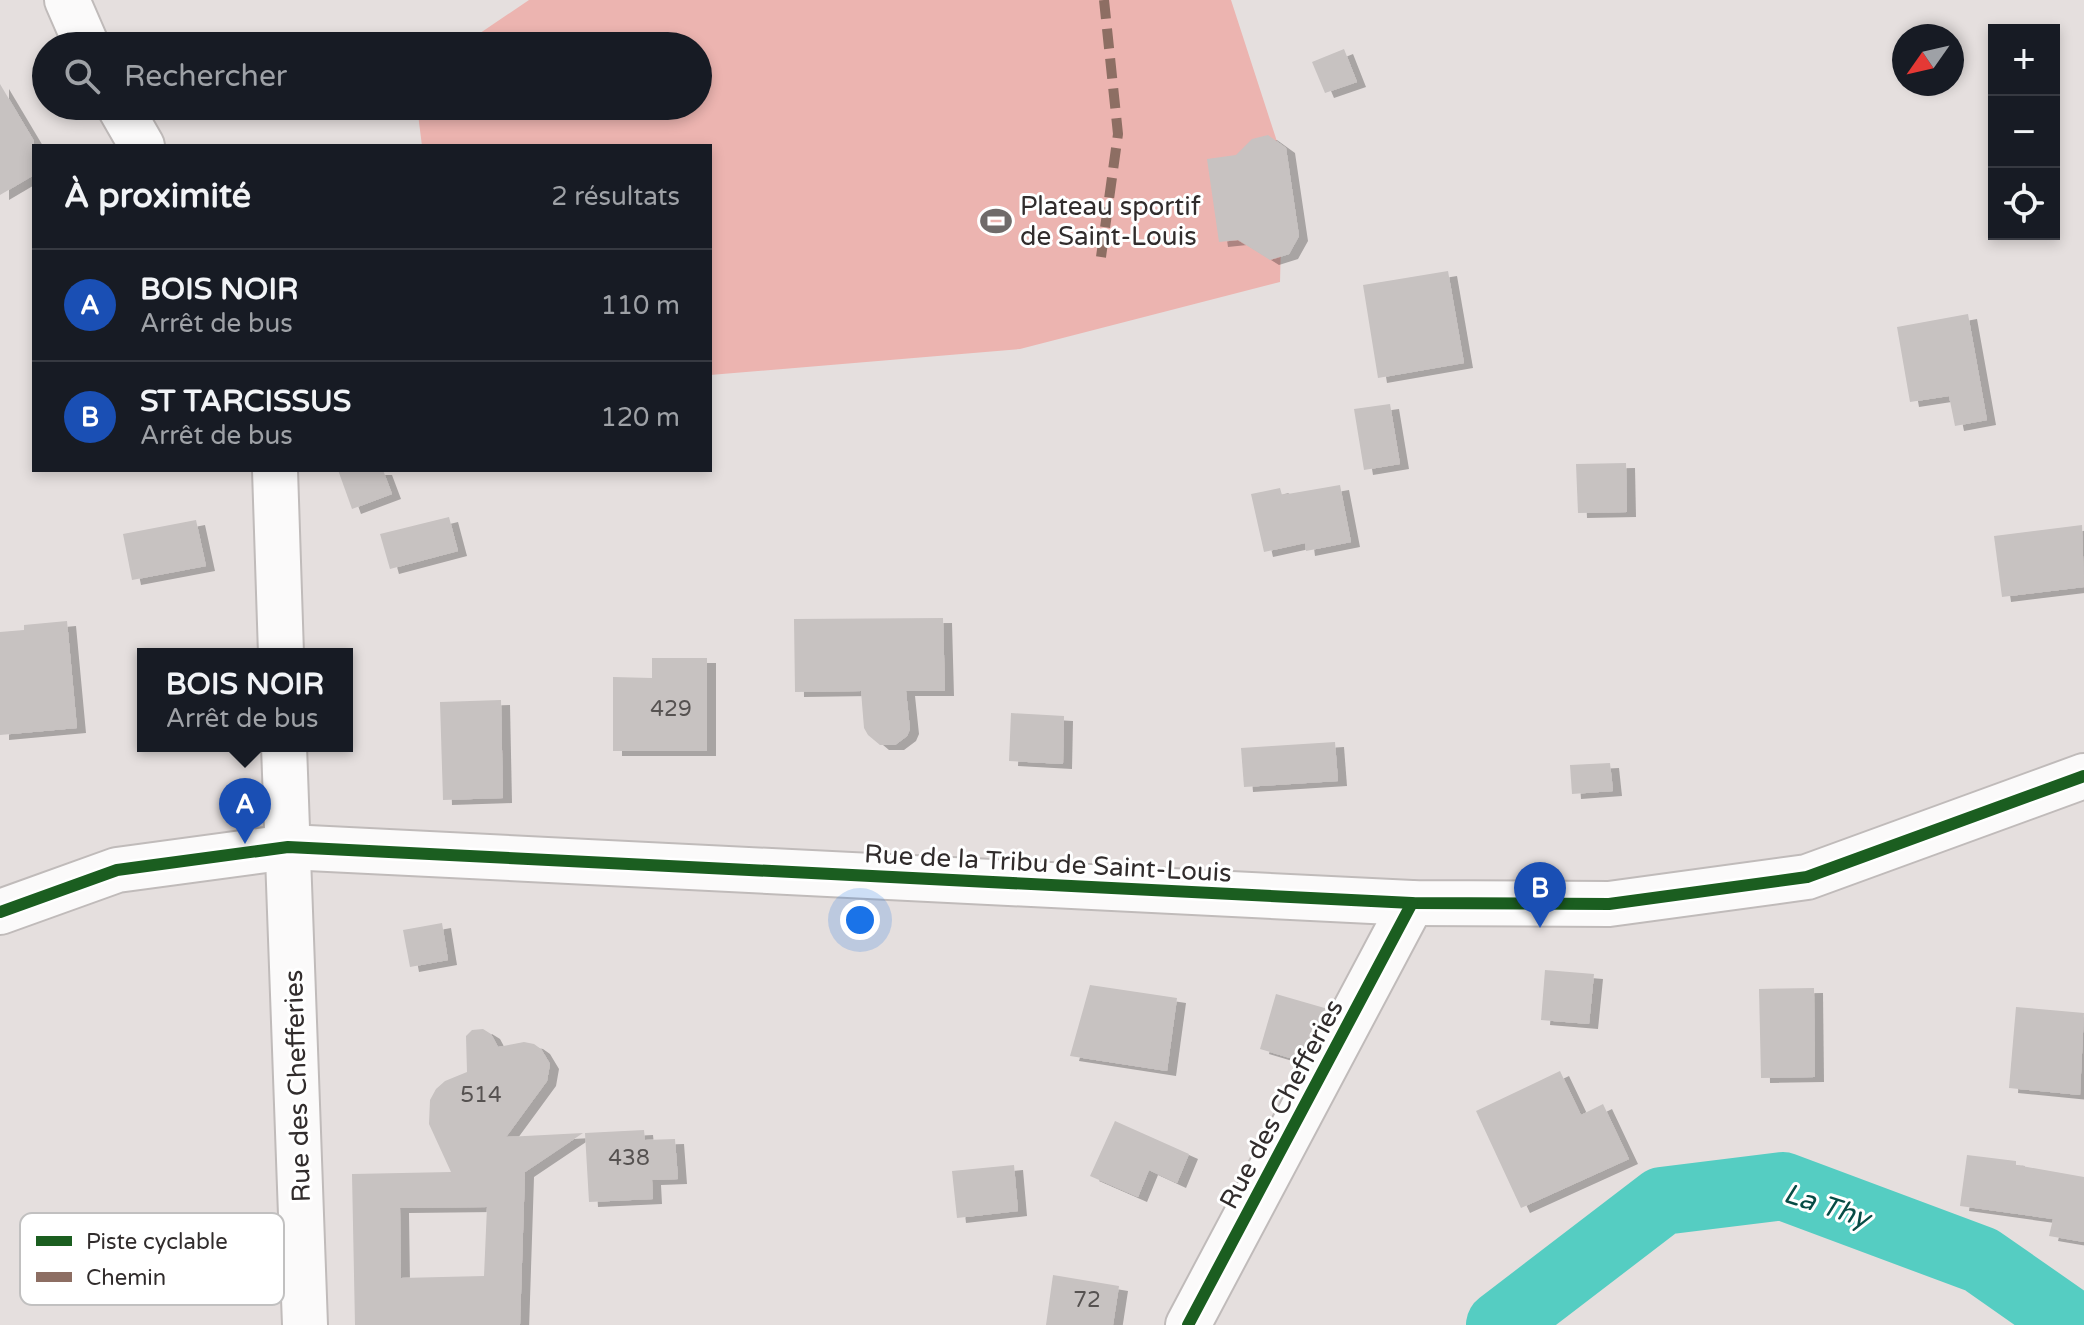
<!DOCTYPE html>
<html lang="fr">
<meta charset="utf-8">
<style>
body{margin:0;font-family:"Varela Round",sans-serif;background:#20242c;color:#f1f3f6}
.controls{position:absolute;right:24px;top:24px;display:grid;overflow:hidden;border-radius:0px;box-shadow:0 4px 12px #0003}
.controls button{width:72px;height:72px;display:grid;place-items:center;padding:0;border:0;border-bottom:2px solid #363941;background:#171b24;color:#f1f3f6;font:40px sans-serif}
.compass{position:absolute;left:1892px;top:24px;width:72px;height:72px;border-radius:50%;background:#171b24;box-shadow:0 4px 12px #0003;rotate:236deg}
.you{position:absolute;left:860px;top:920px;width:28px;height:28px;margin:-20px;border:6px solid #fff;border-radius:50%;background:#1a73e8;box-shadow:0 0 0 12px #1a73e833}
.badge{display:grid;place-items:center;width:52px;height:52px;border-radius:50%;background:#706b6a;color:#fff;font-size:26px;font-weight:700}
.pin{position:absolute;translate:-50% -66px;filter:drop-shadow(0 2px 4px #0008)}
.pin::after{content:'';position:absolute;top:42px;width:28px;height:24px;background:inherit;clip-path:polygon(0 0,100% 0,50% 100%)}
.popup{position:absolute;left:137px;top:648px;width:216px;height:104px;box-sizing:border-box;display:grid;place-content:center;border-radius:0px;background:#171b24;filter:drop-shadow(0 2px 6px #0005);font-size:26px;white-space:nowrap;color:#9ea1a6}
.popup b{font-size:30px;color:#f1f3f6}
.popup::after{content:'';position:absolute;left:50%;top:100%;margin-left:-16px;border:16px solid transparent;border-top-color:#171b24}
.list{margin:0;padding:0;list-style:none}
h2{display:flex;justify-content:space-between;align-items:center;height:104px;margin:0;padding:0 32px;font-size:34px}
h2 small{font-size:26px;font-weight:400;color:#9ea1a6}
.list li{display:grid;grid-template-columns:52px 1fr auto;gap:24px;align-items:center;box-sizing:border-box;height:112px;padding:0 32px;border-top:2px solid #363941}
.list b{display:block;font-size:30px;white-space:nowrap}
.list p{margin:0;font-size:26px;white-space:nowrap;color:#9ea1a6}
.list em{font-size:26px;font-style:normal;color:#9ea1a6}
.icon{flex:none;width:44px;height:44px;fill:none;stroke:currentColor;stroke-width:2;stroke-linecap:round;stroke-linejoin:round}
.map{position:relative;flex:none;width:2084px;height:1325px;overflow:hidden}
.search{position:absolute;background:#171b24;box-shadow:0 4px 12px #0003;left:32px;top:32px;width:680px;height:88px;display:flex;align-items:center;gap:20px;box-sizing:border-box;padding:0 28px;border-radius:44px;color:#9ea1a6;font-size:30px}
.panel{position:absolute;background:#171b24;box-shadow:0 4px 12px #0003;left:32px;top:144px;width:680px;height:328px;border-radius:0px}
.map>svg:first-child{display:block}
.green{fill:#ecb4b0}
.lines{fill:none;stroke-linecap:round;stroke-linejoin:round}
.river{stroke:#55cdc2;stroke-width:68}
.building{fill:#c7c2c1;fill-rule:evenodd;filter:url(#shadow)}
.minor-casing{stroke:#c0bbba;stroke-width:48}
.minor{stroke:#fbfafa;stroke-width:44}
.quiet{stroke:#8d6e63;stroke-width:10;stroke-dasharray:20 10;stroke-linecap:butt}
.cycleway-casing{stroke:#fff;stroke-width:17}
.cycleway{stroke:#1b5e20;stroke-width:12}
.labels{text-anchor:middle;stroke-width:6;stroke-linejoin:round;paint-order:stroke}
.number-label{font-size:22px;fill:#565251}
.poi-label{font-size:26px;fill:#312c2c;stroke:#fff;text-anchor:start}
.street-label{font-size:26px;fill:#312c2c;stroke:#fff}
.water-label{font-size:28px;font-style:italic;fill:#064b44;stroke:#fff}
.key{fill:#fff;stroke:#c1c0c0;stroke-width:2}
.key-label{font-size:22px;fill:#312c2c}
</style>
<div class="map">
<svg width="2084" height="1325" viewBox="0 0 2084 1325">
<defs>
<filter id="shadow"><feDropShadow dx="9" dy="5" stdDeviation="0" flood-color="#0004"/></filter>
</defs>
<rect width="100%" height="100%" fill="#e5dfde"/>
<!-- green -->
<path class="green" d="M 529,0 L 1231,0 L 1283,160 L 1280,282 L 1020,349 L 710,375 L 710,146 L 422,146 L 417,106 L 698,106 L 698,46 L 461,46 Z"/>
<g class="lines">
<!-- river -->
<path class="river" d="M 1500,1325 L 1662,1201 L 1783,1186 L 1981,1260 L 2074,1325"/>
</g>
<!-- building -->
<g class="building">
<path d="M 1344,49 L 1357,82 L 1325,93 L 1312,62 Z"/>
<path d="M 0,84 L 34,141 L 34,175 L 0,195 Z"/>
<path d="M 1268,135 L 1286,148 L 1299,236 L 1289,254 L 1270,260 L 1238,240 L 1219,242 L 1207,159 L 1236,155 L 1252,139 Z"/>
<path d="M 1448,271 L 1464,363 L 1378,378 L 1363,285 Z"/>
<path d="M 1968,314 L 1987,420 L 1955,426 L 1949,396 L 1910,402 L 1897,327 Z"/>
<path d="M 1390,404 L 1400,464 L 1364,470 L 1354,409 Z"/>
<path d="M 1626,463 L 1627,512 L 1578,513 L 1576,464 Z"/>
<path d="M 338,470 L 383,470 L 392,494 L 352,509 Z"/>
<path d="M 1340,485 L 1351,542 L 1306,551 L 1305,543 L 1264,552 L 1251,494 L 1280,488 L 1282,495 Z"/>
<path d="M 449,517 L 458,551 L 390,569 L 380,534 Z"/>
<path d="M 196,520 L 206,566 L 132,580 L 123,534 Z"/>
<path d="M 2082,525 L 2084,587 L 2002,597 L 1994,536 Z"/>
<path d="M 943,618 L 945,691 L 906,691 L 910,729 L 907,736 L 895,745 L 880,745 L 868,735 L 864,728 L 861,691 L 795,692 L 794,619 Z"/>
<path d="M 67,621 L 77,728 L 0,735 L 0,632 L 24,630 L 24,625 Z"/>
<path d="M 652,658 L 707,658 L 707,751 L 613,751 L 613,677 L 652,678 Z"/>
<path d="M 501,700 L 503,798 L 443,800 L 440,702 Z"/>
<path d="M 1011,713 L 1064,716 L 1063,764 L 1009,761 Z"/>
<path d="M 1335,742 L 1338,781 L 1244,787 L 1241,748 Z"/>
<path d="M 1610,763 L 1613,791 L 1572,794 L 1570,765 Z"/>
<path d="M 442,923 L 448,960 L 410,967 L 403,930 Z"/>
<path d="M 1545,970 L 1594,974 L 1589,1024 L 1541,1020 Z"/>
<path d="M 1090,985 L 1177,998 L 1167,1071 L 1070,1056 Z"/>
<path d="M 1814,988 L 1815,1077 L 1761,1078 L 1759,989 Z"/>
<path d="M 1276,994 L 1328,1009 L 1300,1061 L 1260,1049 Z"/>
<path d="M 2016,1007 L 2084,1013 L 2080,1095 L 2009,1088 Z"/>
<path d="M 483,1029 L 491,1034 L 498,1047 L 524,1042 L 534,1044 L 541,1049 L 550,1064 L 547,1081 L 506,1137 L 583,1133 L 525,1172 L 520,1325 L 355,1325 L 352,1174 L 451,1172 L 429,1124 L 430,1100 L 436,1089 L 445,1081 L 467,1072 L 466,1036 L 472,1030 ZM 487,1207 L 484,1276 L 401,1278 L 400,1208 Z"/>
<path d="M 1560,1071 L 1581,1115 L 1603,1104 L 1629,1159 L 1521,1208 L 1476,1111 Z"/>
<path d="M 1115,1121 L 1189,1154 L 1177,1183 L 1149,1170 L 1138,1197 L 1090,1176 Z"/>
<path d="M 644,1130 L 645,1140 L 675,1139 L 678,1179 L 652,1180 L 653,1199 L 589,1202 L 585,1133 Z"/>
<path d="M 1967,1155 L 2016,1161 L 2016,1165 L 2084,1177 L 2084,1242 L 2049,1236 L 2053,1219 L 1960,1206 Z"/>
<path d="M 1014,1165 L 1018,1211 L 957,1218 L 952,1171 Z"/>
<path d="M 1053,1275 L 1119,1286 L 1113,1325 L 1046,1325 Z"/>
</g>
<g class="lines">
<defs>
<g id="minor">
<path d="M 67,0 L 87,46"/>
<path d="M 119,106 L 142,146"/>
<path d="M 275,470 L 281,654"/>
<path d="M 284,746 L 305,1325"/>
<path d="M 0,912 L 117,870 L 288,847 L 1412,903 L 1609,904 L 1807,877 L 2084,776"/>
<path d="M 1188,1325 L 1412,903"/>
</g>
</defs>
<!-- minor casing -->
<use href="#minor" class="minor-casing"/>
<!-- minor -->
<use href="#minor" class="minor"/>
<!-- quiet -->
<path class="quiet" d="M 1101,257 L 1118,134 L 1104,0"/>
<defs>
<g id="cycleway">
<path d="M 0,912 L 117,870 L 288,847 L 1412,903 L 1609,904 L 1807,877 L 2084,776"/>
<path d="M 1188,1325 L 1412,903"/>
</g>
</defs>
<!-- cycleway casing -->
<use href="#cycleway" class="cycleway-casing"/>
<!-- cycleway -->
<use href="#cycleway" class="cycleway"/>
</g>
<!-- icons -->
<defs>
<symbol id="stadium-bare" viewBox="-9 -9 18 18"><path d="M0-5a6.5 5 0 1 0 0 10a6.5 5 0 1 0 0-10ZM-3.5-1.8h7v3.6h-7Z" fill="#706b6a" stroke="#fff" stroke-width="2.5" paint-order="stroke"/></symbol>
</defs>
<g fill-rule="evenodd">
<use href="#stadium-bare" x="974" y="199" width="44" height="44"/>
</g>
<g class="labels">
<!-- number labels -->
<g class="number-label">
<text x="671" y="716">429</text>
<text x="481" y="1102">514</text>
<text x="629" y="1165">438</text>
<text x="1087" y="1307">72</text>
</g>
<!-- poi labels -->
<g class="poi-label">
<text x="1020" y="215">Plateau sportif<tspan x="1020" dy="30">de Saint-Louis</tspan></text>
</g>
<!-- street labels -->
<g class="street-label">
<text transform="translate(1048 863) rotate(3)" y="9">Rue de la Tribu de Saint-Louis</text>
<text transform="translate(297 1086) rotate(-92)" y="9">Rue des Chefferies</text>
<text transform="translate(1281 1104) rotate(-62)" y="9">Rue des Chefferies</text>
</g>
<!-- water labels -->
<g class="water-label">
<text transform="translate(1827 1205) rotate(18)" y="10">La Thy</text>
</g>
</g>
<!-- legend -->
<rect x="20" y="1213" width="264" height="92" rx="12" class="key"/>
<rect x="36" y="1236" width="36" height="10" fill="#1b5e20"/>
<rect x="36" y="1272" width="36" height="10" fill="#8d6e63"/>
<g class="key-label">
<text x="86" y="1249">Piste cyclable</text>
<text x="86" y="1285">Chemin</text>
</g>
</svg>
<div class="controls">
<button>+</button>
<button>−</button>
<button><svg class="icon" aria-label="locate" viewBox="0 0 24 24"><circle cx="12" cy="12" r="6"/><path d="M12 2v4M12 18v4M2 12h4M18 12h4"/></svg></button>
</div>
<svg class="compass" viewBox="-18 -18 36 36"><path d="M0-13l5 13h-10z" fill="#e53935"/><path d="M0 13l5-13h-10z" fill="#9ea1a6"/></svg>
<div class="you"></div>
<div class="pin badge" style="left:245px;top:844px;background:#1a4fb4">A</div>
<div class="popup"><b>BOIS NOIR</b>Arrêt de bus</div>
<div class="pin badge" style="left:1540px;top:928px;background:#1a4fb4">B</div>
<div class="search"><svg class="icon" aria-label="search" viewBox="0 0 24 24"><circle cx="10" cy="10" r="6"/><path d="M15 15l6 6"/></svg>Rechercher</div>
<section class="panel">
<h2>À proximité<small>2 résultats</small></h2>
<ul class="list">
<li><span class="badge" style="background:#1a4fb4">A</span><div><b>BOIS NOIR</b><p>Arrêt de bus</p></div><em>110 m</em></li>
<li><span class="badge" style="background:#1a4fb4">B</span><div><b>ST TARCISSUS</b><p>Arrêt de bus</p></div><em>120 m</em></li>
</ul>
</section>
</div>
